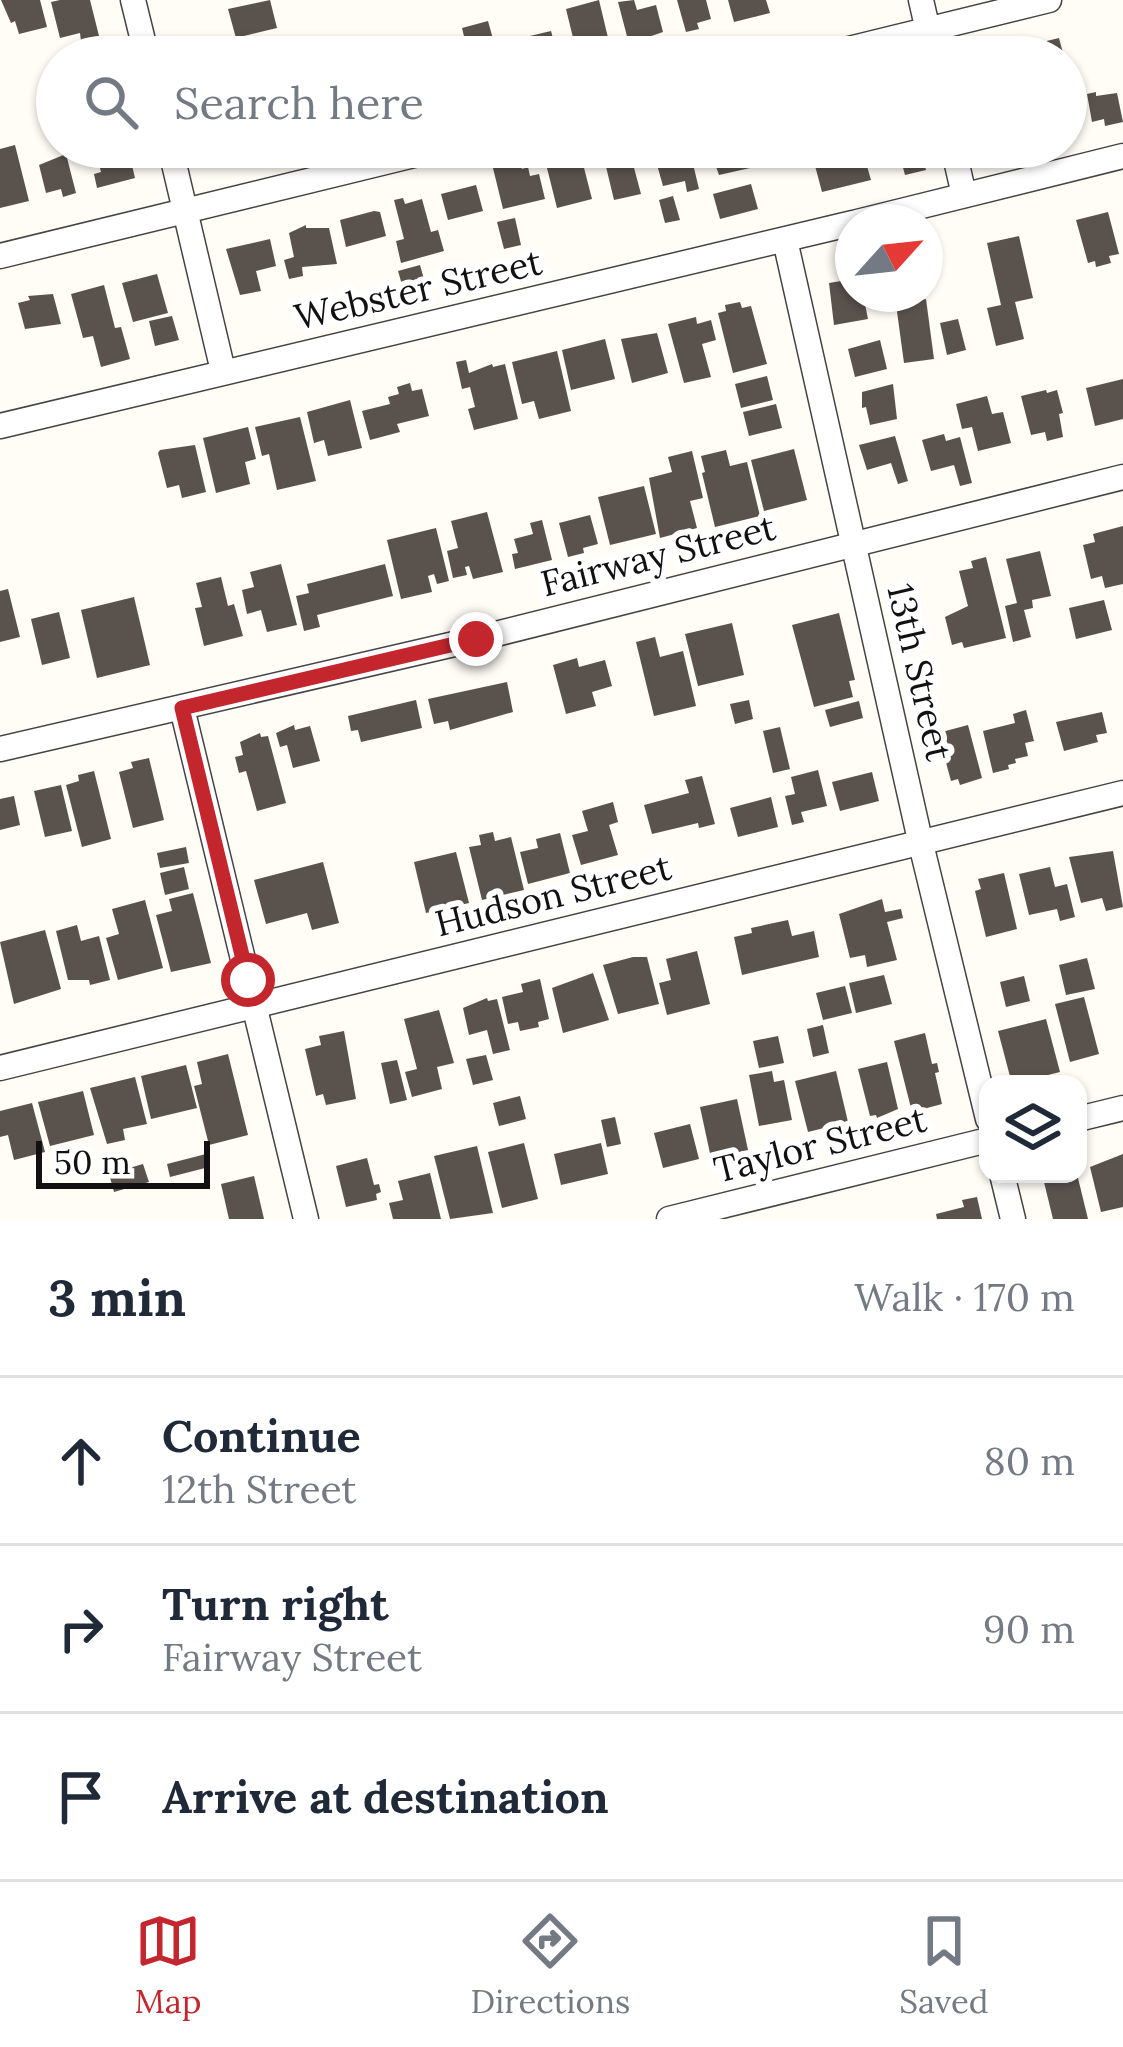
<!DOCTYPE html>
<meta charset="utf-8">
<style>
body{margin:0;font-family:Lora,serif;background:#f6f6f7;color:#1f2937}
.controls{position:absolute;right:36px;bottom:36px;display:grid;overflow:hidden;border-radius:24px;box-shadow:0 3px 9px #0004}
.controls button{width:108px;height:108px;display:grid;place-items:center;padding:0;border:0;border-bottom:3px solid #e0e1e3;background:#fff;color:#1f2937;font:60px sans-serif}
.compass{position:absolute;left:835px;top:204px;width:108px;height:108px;border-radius:50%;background:#fff;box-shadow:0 3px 9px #0004;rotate:63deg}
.scale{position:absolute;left:36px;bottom:30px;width:174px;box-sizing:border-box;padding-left:12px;border:6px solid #111;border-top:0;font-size:33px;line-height:42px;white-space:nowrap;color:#111;-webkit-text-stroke:9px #fff;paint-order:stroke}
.stop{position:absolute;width:36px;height:36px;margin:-27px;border:9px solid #c4262e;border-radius:50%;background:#fff}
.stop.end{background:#c4262e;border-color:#fff;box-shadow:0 3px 12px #0008}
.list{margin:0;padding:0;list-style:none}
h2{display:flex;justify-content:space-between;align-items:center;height:156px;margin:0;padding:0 48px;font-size:51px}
h2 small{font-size:39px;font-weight:400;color:#747a83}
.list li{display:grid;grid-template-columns:78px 1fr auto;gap:36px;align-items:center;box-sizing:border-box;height:168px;padding:0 48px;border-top:3px solid #e0e1e3}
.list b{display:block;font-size:45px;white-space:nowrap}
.list p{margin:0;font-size:39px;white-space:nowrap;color:#747a83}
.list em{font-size:39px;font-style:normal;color:#747a83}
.icon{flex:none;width:66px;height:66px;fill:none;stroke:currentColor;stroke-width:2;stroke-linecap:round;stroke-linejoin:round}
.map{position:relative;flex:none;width:1123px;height:1219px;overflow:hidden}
.search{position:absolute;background:#fff;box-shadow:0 3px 9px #0004;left:36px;right:36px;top:36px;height:132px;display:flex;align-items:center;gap:30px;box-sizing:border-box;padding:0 42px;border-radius:66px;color:#747a83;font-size:45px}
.sheet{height:660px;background:#fff}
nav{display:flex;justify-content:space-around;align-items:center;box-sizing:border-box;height:168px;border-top:3px solid #e0e1e3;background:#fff;font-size:33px;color:#747a83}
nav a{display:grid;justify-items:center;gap:6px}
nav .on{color:#c4262e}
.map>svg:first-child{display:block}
.building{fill:#5a524d}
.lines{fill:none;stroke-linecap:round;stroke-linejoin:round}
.minor-casing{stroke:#444;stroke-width:27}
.minor{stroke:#fff;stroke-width:24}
.route{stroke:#c4262e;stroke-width:15}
.labels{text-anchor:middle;stroke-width:12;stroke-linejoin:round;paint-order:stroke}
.street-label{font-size:36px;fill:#111;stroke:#fff}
</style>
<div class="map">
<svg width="1123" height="1219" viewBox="0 0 1123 1219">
<rect width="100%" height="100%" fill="#fffdf5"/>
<!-- building -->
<g class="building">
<path d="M 1,0 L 40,0 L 47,27 L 19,34 L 15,21 L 11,23 Z"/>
<path d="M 60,0 L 90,0 L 99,36 L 81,41 L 80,33 L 60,38 L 51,2 Z"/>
<path d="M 270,0 L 277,28 L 236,38 L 228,9 Z"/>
<path d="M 599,0 L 609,42 L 576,50 L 566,9 Z"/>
<path d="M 634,0 L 637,10 L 656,5 L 663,32 L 637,41 L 636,38 L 628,40 L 618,2 Z"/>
<path d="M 677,0 L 706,0 L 711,19 L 697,23 L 699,29 L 686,32 Z"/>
<path d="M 728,0 L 766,0 L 770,13 L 734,22 Z"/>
<path d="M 488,21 L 498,57 L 469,57 L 462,28 Z"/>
<path d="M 551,31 L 558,57 L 522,57 L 517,39 Z"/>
<path d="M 1059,38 L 1064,57 L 1025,57 L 1022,47 Z"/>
<path d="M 1096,92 L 1096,96 L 1117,93 L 1123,122 L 1105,126 L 1104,119 L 1092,122 L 1087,94 Z"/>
<path d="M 57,98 L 57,124 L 45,127 L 39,103 Z"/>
<path d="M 15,145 L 29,201 L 0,208 L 0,149 Z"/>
<path d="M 109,147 L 110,153 L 123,150 L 126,162 L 131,161 L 135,178 L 97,188 L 94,174 L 101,172 L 95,149 Z"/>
<path d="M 616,147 L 617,152 L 629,149 L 641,194 L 614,200 L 602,150 Z"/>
<path d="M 652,147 L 689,147 L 699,189 L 687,192 L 685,181 L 663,186 Z"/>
<path d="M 709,147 L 745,147 L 750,168 L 719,175 Z"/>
<path d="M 818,147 L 867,147 L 842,155 L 845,164 L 865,159 L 871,180 L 822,192 L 814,162 L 821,159 Z"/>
<path d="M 920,148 L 926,170 L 905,175 L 899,153 Z"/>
<path d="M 66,154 L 76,193 L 63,197 L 61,189 L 46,193 L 39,165 Z"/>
<path d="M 519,157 L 522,169 L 528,167 L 530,176 L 539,174 L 545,199 L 503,209 L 492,164 Z"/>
<path d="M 582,160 L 592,199 L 557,208 L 547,168 Z"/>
<path d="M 751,184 L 758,209 L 720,219 L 713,194 Z"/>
<path d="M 476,185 L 483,211 L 448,220 L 441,194 Z"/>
<path d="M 673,196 L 680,220 L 665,223 L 659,200 Z"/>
<path d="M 403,198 L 405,204 L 422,199 L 431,232 L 438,230 L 444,251 L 401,263 L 396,241 L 404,239 L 394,200 Z"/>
<path d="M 374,211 L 380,212 L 386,236 L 346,247 L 340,220 Z"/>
<path d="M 1108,212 L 1119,254 L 1109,256 L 1111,263 L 1096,267 L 1095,261 L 1088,263 L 1076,220 Z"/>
<path d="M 515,218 L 521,245 L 504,249 L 497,222 Z"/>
<path d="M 306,225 L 306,228 L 329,228 L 337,264 L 302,267 L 303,276 L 289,279 L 284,260 L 294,257 L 289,233 Z"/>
<path d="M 1019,236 L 1033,298 L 1015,302 L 1024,339 L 996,346 L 987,308 L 1001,305 L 987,243 Z"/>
<path d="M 270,239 L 276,266 L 256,271 L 261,291 L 240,295 L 226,249 Z"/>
<path d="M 420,265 L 427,290 L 405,295 L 398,271 Z"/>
<path d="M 157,274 L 168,313 L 133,322 L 122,283 Z"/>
<path d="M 853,279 L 853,294 L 863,294 L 868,319 L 834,325 L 829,283 Z"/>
<path d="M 104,285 L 115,328 L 121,327 L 130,359 L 101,367 L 93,336 L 83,338 L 71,294 Z"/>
<path d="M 53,294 L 61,324 L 25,329 L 18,303 L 30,300 L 28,296 Z"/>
<path d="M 919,294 L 920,300 L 926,299 L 934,359 L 904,363 L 895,297 Z"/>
<path d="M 740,302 L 742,308 L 751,306 L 767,364 L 733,373 L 718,313 L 726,311 L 725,305 Z"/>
<path d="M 172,316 L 179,340 L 155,346 L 149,321 Z"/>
<path d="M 696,317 L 697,324 L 711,320 L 716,340 L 702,344 L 711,377 L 684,383 L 668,324 Z"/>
<path d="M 958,319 L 966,350 L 947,355 L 940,323 Z"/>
<path d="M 657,333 L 668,373 L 632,383 L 621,339 Z"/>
<path d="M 605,339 L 615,379 L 571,390 L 562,350 Z"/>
<path d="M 880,340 L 887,369 L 855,377 L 848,349 Z"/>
<path d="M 557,351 L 571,411 L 539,419 L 534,401 L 522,404 L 512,362 Z"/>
<path d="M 466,360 L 469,373 L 492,364 L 493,367 L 505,364 L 518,419 L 474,430 L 468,409 L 475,407 L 470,387 L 462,389 L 456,362 Z"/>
<path d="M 767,376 L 773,400 L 741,408 L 735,384 Z"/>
<path d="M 1123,379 L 1123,419 L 1095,426 L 1086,388 Z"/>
<path d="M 410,383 L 412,391 L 422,389 L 429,416 L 397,424 L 400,432 L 370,440 L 362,411 L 390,404 L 388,397 L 399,394 L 397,387 Z"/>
<path d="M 893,384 L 897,419 L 870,425 L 866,407 L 862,408 L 862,392 Z"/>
<path d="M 1046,390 L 1047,393 L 1057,390 L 1063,413 L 1059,414 L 1063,437 L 1047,441 L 1045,432 L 1031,435 L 1021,396 Z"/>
<path d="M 987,396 L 992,414 L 1003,412 L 1011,443 L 978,451 L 972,427 L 962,429 L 956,404 Z"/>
<path d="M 350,400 L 362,448 L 328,456 L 324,440 L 314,443 L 307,412 Z"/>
<path d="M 776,404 L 782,428 L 749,436 L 743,412 Z"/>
<path d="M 300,417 L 316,481 L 277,490 L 269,454 L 262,456 L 255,427 Z"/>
<path d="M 248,427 L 256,459 L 245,462 L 250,484 L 216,493 L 203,438 Z"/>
<path d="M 944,434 L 946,441 L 960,437 L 972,483 L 960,486 L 954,465 L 931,471 L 922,440 Z"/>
<path d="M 895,436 L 908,481 L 898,484 L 891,463 L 867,470 L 859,445 Z"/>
<path d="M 195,445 L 206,492 L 182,498 L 179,485 L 167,488 L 158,453 L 160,450 Z"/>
<path d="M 794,449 L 807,500 L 764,511 L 751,460 Z"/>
<path d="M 726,450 L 730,466 L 747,462 L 760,516 L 715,527 L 702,473 L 705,472 L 701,456 Z"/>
<path d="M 692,451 L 703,498 L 690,501 L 697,528 L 660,538 L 649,478 L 672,472 L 668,457 Z"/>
<path d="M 644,486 L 656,534 L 610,545 L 598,497 Z"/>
<path d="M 487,512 L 503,572 L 473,579 L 469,566 L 465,567 L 467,575 L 453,578 L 447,551 L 458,548 L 451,521 Z"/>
<path d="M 590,515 L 598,544 L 583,548 L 584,553 L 568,557 L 559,523 Z"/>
<path d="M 542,520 L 552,560 L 515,569 L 512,554 L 518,553 L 514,539 L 533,534 L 530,523 Z"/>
<path d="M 1123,526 L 1123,584 L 1105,588 L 1102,576 L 1091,579 L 1083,545 L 1095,542 L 1093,534 Z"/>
<path d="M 436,528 L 449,581 L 437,584 L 434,574 L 428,576 L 432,592 L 401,599 L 387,540 Z"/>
<path d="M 1040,551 L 1051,596 L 1032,600 L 1033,608 L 1024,610 L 1031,637 L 1013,642 L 1005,606 L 1017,603 L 1006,559 Z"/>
<path d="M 986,557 L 1006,638 L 964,648 L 962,642 L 952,645 L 945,617 L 968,606 L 959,571 L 973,568 L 971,561 Z"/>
<path d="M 281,564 L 297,625 L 267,632 L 261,610 L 247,614 L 242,590 L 254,587 L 250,572 Z"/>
<path d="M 385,564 L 393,596 L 317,615 L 320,627 L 304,631 L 296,596 L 309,593 L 307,584 Z"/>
<path d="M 221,577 L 228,606 L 234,604 L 243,636 L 204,646 L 195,608 L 202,607 L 196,583 Z"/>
<path d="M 8,589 L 20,637 L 0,642 L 0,591 Z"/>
<path d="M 134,597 L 150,665 L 97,678 L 81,610 Z"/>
<path d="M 1104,600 L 1112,630 L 1076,639 L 1069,608 Z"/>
<path d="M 59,612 L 70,658 L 42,665 L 31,619 Z"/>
<path d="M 839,613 L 855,680 L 849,681 L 853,697 L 814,707 L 792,625 Z"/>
<path d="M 732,623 L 744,675 L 698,686 L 685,634 Z"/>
<path d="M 655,637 L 660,657 L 683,651 L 696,706 L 654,716 L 636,642 Z"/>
<path d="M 577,658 L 579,667 L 605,660 L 612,686 L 592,692 L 596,706 L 566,714 L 553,665 Z"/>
<path d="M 507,682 L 513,712 L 450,730 L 448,721 L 434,724 L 428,699 Z"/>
<path d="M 416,700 L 422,728 L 361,742 L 358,730 L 351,731 L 348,716 Z"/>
<path d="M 749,700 L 753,719 L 735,724 L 730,704 Z"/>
<path d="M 859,701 L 863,718 L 830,727 L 825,710 Z"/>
<path d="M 1026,710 L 1034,741 L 1025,743 L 1028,756 L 1015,759 L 1016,763 L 1008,765 L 1009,769 L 993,773 L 983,731 L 1015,723 L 1013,714 Z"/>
<path d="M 1102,712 L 1107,733 L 1096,735 L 1098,742 L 1064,751 L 1056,722 Z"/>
<path d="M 294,725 L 295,730 L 310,726 L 320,761 L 293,768 L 287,745 L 280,747 L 276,733 Z"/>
<path d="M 968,725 L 982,778 L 960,785 L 958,779 L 951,781 L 938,733 Z"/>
<path d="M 780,727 L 790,769 L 773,773 L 763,731 Z"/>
<path d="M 260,733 L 261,737 L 268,736 L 286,803 L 257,811 L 246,771 L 239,773 L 235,757 L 243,755 L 240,742 Z"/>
<path d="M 149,758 L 164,820 L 133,828 L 119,772 L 133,768 L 131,762 Z"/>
<path d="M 818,770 L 827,806 L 801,812 L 804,822 L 792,825 L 785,796 L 795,794 L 791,777 Z"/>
<path d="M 94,771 L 111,839 L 82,847 L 66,785 L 79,781 L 78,775 Z"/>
<path d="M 872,772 L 879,801 L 840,811 L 832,782 Z"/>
<path d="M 702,776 L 715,824 L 699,828 L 698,823 L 652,834 L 644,805 L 689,793 L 685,780 Z"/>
<path d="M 61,785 L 72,831 L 45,837 L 34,791 Z"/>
<path d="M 14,796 L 20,825 L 0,830 L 0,799 Z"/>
<path d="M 771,797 L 778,827 L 738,837 L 730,808 Z"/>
<path d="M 613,802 L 618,822 L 609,825 L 618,855 L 581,865 L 572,835 L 588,831 L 582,811 Z"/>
<path d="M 493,832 L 495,841 L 511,837 L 524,890 L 482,900 L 469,847 L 481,845 L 479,835 Z"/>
<path d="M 560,833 L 570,873 L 528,884 L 520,852 L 538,848 L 536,839 Z"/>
<path d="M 186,847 L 189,863 L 160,868 L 157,853 Z"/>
<path d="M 1113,851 L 1123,907 L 1106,911 L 1102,898 L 1081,903 L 1069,857 Z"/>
<path d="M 456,852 L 469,903 L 426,913 L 414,862 Z"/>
<path d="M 323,862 L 339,923 L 312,930 L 307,913 L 266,924 L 254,880 Z"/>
<path d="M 184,867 L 189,889 L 165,895 L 160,873 Z"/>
<path d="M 1050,867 L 1055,887 L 1067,884 L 1075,917 L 1060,921 L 1057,909 L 1029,915 L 1019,874 Z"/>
<path d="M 1004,873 L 1017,929 L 986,937 L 975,891 L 981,889 L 978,879 Z"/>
<path d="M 193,893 L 211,963 L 171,972 L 156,915 L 172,911 L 169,899 Z"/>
<path d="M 882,899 L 885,912 L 901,909 L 903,918 L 887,922 L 897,960 L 867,967 L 865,955 L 850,958 L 839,914 Z"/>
<path d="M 145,900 L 163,968 L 118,980 L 106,938 L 119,934 L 112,909 Z"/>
<path d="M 788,920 L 792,936 L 814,931 L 819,957 L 742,975 L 734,937 L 752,933 L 751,928 Z"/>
<path d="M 77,925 L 81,941 L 99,936 L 110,980 L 90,985 L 89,980 L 68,980 L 56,931 Z"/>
<path d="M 45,930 L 61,989 L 14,1004 L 0,942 Z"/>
<path d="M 697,951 L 710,1004 L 667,1015 L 659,983 L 671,980 L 666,959 Z"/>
<path d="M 633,957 L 647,957 L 659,1004 L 618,1014 L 603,965 Z"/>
<path d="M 1087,958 L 1095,989 L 1066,995 L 1059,965 Z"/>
<path d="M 593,973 L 609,1020 L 563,1033 L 552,988 Z"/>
<path d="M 884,975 L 892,1004 L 856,1013 L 849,983 Z"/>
<path d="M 1024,976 L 1030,1001 L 1006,1007 L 1000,982 Z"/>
<path d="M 540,979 L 549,1019 L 538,1022 L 539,1027 L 520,1031 L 518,1022 L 508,1024 L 502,997 L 523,992 L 521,984 Z"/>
<path d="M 845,986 L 852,1013 L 823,1020 L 816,993 Z"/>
<path d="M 1084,997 L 1099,1054 L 1070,1062 L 1055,1004 Z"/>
<path d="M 487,998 L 488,1001 L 497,999 L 510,1050 L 493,1054 L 487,1030 L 469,1035 L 463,1008 Z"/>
<path d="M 439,1010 L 454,1063 L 437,1067 L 442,1089 L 412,1097 L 405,1072 L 417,1069 L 404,1019 Z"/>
<path d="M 1046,1019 L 1060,1072 L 1012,1084 L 998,1031 Z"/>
<path d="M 823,1025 L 829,1053 L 813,1057 L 807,1029 Z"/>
<path d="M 344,1031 L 356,1099 L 326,1105 L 323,1094 L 316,1096 L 305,1049 L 321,1045 L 319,1036 Z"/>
<path d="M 925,1033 L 932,1064 L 937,1063 L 939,1072 L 935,1073 L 942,1104 L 912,1112 L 894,1041 Z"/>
<path d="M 778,1036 L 784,1063 L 759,1068 L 753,1041 Z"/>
<path d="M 228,1054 L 248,1135 L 209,1145 L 194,1086 L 202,1084 L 197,1062 Z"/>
<path d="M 486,1055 L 493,1080 L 473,1085 L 466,1059 Z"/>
<path d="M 397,1060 L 407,1100 L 390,1104 L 381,1063 Z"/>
<path d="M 887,1062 L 898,1109 L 877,1118 L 876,1115 L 870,1116 L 858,1069 Z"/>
<path d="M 186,1065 L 197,1108 L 151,1119 L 141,1076 Z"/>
<path d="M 772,1071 L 774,1082 L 784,1080 L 792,1120 L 759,1126 L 749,1075 Z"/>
<path d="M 836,1071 L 848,1122 L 808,1132 L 795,1081 Z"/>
<path d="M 135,1077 L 147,1124 L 123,1129 L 125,1140 L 107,1144 L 90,1088 Z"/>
<path d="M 83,1091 L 94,1135 L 50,1146 L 38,1102 Z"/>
<path d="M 520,1096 L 526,1119 L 499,1126 L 493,1103 Z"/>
<path d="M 737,1099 L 748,1150 L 711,1158 L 700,1107 Z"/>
<path d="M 32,1103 L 45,1152 L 14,1160 L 8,1135 L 0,1137 L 0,1111 Z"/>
<path d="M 615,1117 L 621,1144 L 607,1147 L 601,1120 Z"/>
<path d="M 690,1124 L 699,1159 L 663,1168 L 654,1133 Z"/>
<path d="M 524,1143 L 538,1199 L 502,1208 L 488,1152 Z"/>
<path d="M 601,1143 L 608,1174 L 561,1185 L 554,1154 Z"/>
<path d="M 477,1146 L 493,1213 L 450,1219 L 434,1156 Z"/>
<path d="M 206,1154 L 209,1167 L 170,1177 L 167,1164 Z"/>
<path d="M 1123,1154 L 1123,1207 L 1101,1212 L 1090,1167 Z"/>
<path d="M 367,1158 L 374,1185 L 379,1184 L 381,1192 L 376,1194 L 377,1200 L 346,1207 L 336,1166 Z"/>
<path d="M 143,1164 L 149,1182 L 114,1192 L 109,1174 Z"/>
<path d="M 430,1173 L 441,1219 L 393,1219 L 389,1203 L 403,1200 L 398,1181 Z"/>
<path d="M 1042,1174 L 1077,1174 L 1088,1219 L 1053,1219 Z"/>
<path d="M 254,1176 L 264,1219 L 229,1219 L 221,1184 Z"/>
<path d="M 977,1197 L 982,1219 L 937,1219 L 936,1214 L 964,1207 L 962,1200 Z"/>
</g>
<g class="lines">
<defs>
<g id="minor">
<path d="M 133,0 L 147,57"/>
<path d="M 921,0 L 934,57"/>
<path d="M 816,57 L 1049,0"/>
<path d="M 170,147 L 223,371"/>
<path d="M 953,147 L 964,195"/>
<path d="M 857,222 L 1123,156"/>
<path d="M 785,240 L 920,840 L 988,1119"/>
<path d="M 0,256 L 447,147"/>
<path d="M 0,426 L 853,223"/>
<path d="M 182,708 L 306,1219"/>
<path d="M 0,749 L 476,639 L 1123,477"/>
<path d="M 0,1068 L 1123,793"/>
<path d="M 1078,1119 L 1123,1108"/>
<path d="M 1002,1174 L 1013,1219"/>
<path d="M 669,1219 L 988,1140"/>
</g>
</defs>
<!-- minor casing -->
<use href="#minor" class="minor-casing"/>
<!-- minor -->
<use href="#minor" class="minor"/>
</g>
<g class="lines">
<!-- route -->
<path class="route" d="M 248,980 L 182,708 L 476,639"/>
</g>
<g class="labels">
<!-- street labels -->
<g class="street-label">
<text transform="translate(418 289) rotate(-13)" y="13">Webster Street</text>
<text transform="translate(658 555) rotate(-14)" y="13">Fairway Street</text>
<text transform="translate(920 672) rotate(77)" y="13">13th Street</text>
<text transform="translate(553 895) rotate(-14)" y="13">Hudson Street</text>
<text transform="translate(820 1144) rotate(-14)" y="13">Taylor Street</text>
</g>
</g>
</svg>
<div class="controls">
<button><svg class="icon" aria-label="layers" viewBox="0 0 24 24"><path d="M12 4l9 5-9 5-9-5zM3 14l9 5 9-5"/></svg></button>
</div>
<svg class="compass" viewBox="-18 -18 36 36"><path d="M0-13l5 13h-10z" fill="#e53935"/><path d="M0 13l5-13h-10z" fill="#747a83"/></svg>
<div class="scale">50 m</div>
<div class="stop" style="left:248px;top:980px"></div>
<div class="stop end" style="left:476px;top:639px"></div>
<div class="search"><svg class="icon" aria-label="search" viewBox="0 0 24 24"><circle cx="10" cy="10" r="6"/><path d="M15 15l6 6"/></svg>Search here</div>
</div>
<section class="sheet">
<h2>3 min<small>Walk · 170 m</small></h2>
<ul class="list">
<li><svg class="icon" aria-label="ahead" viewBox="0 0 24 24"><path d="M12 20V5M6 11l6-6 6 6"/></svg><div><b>Continue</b><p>12th Street</p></div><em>80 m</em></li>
<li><svg class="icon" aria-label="right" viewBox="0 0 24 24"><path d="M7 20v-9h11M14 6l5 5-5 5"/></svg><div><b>Turn right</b><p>Fairway Street</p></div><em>90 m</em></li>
<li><svg class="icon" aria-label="arrive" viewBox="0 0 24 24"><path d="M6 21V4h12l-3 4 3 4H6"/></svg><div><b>Arrive at destination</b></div></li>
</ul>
</section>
<nav>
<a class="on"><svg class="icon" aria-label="map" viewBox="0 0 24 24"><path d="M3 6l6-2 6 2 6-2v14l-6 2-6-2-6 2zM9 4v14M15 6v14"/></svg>Map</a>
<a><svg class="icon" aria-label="directions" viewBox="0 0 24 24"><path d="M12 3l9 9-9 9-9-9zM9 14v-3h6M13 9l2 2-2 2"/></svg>Directions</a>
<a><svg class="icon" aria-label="saved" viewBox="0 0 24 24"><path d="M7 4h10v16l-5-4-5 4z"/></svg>Saved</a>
</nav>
